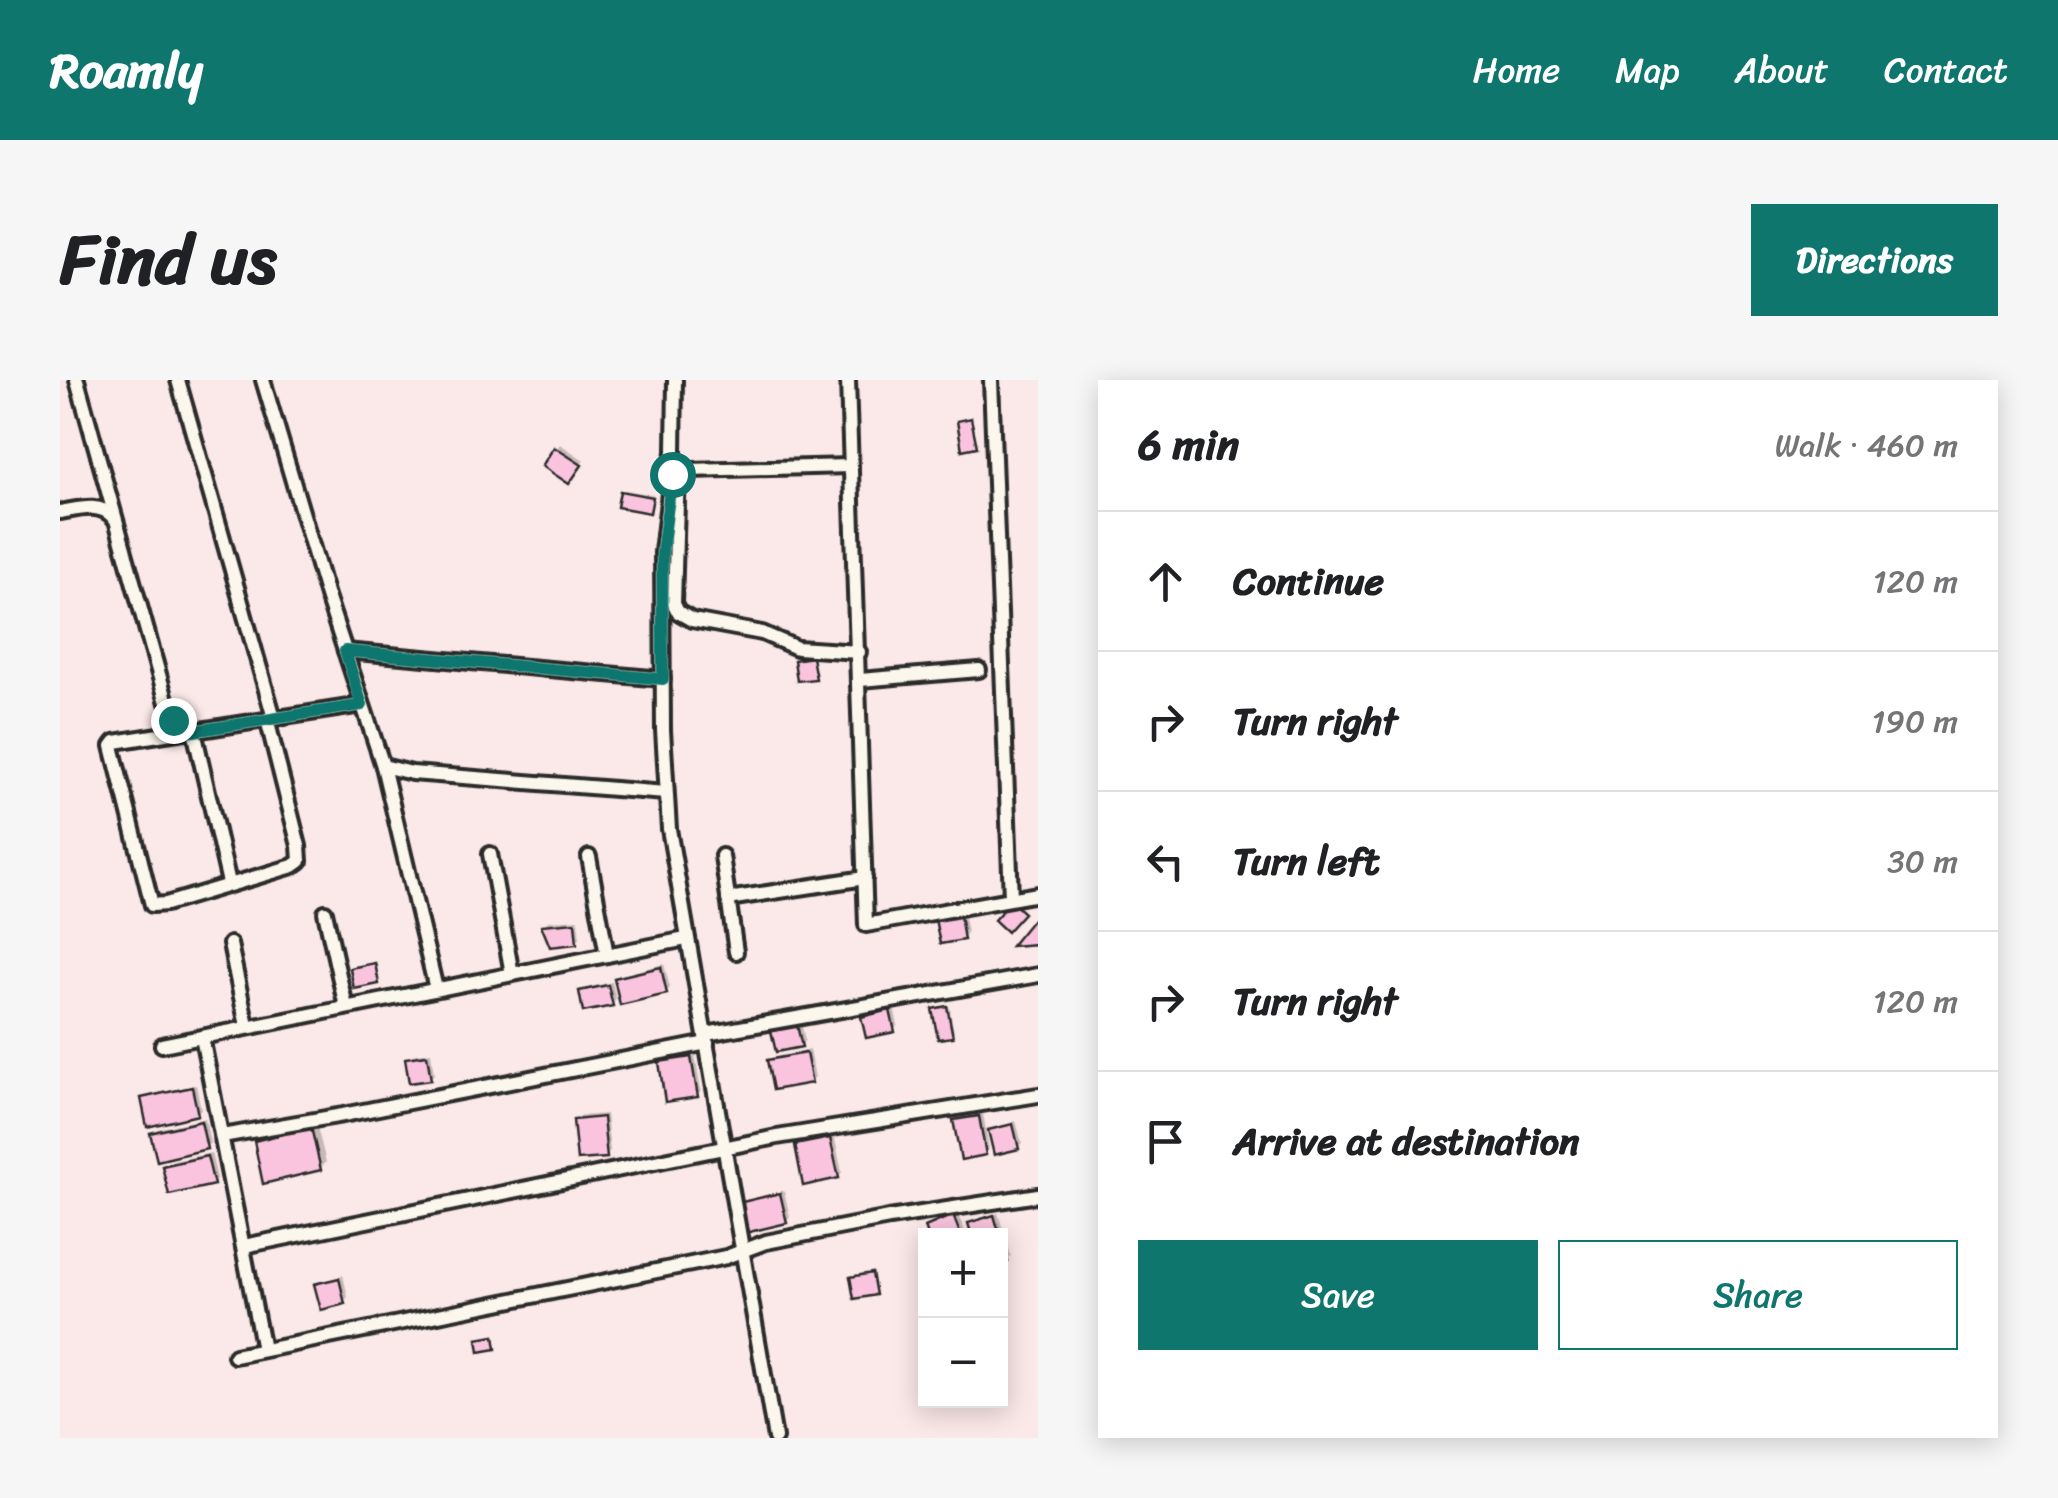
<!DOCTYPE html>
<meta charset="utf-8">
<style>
body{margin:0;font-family:Sriracha,sans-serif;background:#f6f6f6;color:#202124}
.controls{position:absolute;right:30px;bottom:30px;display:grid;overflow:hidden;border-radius:0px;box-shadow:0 5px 25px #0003}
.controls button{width:90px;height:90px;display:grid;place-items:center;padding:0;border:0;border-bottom:2px solid #e0e0e0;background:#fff;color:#202124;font:50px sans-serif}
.stop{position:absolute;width:30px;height:30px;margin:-22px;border:8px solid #0f766e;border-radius:50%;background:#fff}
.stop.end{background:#0f766e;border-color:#fff;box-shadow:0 2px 10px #0008}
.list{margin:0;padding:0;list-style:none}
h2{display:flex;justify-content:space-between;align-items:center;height:130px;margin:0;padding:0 40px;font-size:42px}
h2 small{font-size:32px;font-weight:400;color:#757577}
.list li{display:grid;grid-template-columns:65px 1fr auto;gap:30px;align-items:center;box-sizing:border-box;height:140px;padding:0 40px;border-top:2px solid #e0e0e0}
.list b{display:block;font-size:38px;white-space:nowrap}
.list em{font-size:32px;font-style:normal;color:#757577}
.actions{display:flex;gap:20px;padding:30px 40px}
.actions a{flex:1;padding:22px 0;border:2px solid #0f766e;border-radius:0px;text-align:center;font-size:35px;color:#0f766e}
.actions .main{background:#0f766e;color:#fff}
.icon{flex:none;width:55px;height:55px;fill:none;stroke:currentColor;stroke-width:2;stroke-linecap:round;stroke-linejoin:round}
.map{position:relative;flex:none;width:978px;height:1058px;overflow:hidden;border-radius:0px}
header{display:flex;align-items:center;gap:60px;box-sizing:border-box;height:140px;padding:0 50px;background:#0f766e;color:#fff}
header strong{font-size:48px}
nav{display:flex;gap:55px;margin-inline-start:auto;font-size:35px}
.intro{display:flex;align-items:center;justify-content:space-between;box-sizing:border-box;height:240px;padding:0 60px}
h1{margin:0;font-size:70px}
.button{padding:25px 45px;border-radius:0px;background:#0f766e;color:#fff;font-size:35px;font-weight:700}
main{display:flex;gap:60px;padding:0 60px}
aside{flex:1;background:#fff;border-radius:0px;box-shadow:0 5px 25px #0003}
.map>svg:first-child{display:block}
.shadow{fill:#0003}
.building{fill:#fac4de;stroke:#2b2b2b;stroke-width:2.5}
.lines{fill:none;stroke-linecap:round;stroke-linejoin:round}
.minor-casing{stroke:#2b2b2b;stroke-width:20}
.minor{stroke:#fbf7ec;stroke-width:12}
.route{stroke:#0f766e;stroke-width:12}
</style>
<header>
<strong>Roamly</strong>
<nav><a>Home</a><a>Map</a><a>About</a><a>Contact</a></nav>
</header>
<div class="intro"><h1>Find us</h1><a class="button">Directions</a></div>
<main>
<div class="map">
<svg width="978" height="1058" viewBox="0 0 978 1058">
<rect width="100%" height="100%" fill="#fbe8e8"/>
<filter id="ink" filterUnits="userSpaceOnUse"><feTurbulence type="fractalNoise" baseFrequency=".01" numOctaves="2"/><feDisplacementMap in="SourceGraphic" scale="20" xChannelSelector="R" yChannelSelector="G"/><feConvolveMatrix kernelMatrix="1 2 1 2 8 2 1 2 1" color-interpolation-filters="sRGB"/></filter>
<g filter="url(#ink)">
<!-- shadow -->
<g class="shadow">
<path d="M 500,64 L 524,80 L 513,96 L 485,85 Z"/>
<path d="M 565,110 L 594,115 L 592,128 L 589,130 L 562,112 Z"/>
<path d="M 902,526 L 907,553 L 903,557 L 882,561 Z"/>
<path d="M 518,539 L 520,558 L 516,562 L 484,545 L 488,541 Z"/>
<path d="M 317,582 L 318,602 L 293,588 L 295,586 Z"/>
<path d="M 604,584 L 610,608 L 606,612 L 556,599 L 561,595 Z"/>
<path d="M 552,602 L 556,619 L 552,623 L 522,612 L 526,608 Z"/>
<path d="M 889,625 L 894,652 L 892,654 L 875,630 Z"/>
<path d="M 834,627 L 838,645 L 834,649 L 804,637 L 808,633 Z"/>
<path d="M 741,642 L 745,660 L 741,665 L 714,651 L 718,647 Z"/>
<path d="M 750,670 L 755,697 L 751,701 L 710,681 L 714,677 Z"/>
<path d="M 371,672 L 374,694 L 370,698 L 348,679 L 352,675 Z"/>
<path d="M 635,674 L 641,711 L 636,715 L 602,683 L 606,678 Z"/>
<path d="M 136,705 L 141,729 L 137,733 L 83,719 L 88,715 Z"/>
<path d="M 923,733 L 929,769 L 925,773 L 896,741 L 900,737 Z"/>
<path d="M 546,734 L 550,771 L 546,775 L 515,741 L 520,736 Z"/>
<path d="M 145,738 L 150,763 L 146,767 L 93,753 L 97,749 Z"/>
<path d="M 956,741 L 962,763 L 957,767 L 931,750 Z"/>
<path d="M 256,743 L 266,782 L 260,788 L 196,762 L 202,756 Z"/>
<path d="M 774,755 L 782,792 L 778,796 L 737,766 L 742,762 Z"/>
<path d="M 151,773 L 157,798 L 153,802 L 105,787 L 109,782 Z"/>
<path d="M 724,811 L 730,837 L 726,841 L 681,824 L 685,820 Z"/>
<path d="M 897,833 L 906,853 L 903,856 L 870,856 L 868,847 L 872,843 Z"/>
<path d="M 938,833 L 951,876 L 941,882 L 941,856 L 915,856 L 911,844 Z"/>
<path d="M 814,892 L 815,913 L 793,897 L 795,895 Z"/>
<path d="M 283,895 L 288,917 L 284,921 L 257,905 Z"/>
</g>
<!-- building -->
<g class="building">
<path d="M 911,38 L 917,67 L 902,70 L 897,41 Z"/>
<path d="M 494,67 L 522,85 L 509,104 L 482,86 Z"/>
<path d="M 560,111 L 593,117 L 590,133 L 557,127 Z"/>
<path d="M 752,277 L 756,299 L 737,301 L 734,280 Z"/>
<path d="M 951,521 L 964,533 L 947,552 L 934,540 Z"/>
<path d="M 899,529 L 904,560 L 880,564 L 874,534 Z"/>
<path d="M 978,533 L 976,564 L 951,566 Z"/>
<path d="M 515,542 L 517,564 L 490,567 L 481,545 Z"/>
<path d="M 315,583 L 319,604 L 294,609 L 290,588 Z"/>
<path d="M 601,587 L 607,614 L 560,625 L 554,598 Z"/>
<path d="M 548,605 L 553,626 L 523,632 L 519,611 Z"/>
<path d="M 887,626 L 893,657 L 878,659 L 872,629 Z"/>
<path d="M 830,630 L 835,652 L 806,658 L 801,637 Z"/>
<path d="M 737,645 L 742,667 L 716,672 L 711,651 Z"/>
<path d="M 746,673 L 752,703 L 713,710 L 707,680 Z"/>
<path d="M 367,675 L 371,700 L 349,703 L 345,678 Z"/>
<path d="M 631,677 L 638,717 L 605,722 L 599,682 Z"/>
<path d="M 132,707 L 138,735 L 87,747 L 81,718 Z"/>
<path d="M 919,736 L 926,775 L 901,780 L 893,740 Z"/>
<path d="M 543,737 L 547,778 L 517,780 L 513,740 Z"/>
<path d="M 141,741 L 147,769 L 97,781 L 90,753 Z"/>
<path d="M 953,744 L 959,769 L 934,775 L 928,750 Z"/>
<path d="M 251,747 L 261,790 L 203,804 L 194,761 Z"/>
<path d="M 770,758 L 779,798 L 743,806 L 735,765 Z"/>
<path d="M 147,776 L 154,805 L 109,815 L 102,786 Z"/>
<path d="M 720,813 L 727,843 L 685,853 L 678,823 Z"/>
<path d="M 893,835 L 901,856 L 868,856 L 865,847 Z"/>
<path d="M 934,835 L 940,856 L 912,856 L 908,843 Z"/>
<path d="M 941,856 L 948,882 L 941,885 Z"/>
<path d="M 812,893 L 816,915 L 794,919 L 790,897 Z"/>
<path d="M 279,898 L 285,924 L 261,930 L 254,904 Z"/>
<path d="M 434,956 L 436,969 L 419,972 L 417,959 Z"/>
</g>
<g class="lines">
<defs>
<g id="minor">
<path d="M 17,0 L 107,323 L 113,340 L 124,351 L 134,351 L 302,325"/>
<path d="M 118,0 L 214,338"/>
<path d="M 203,0 L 267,216 L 323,386 L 352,393 L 606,413"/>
<path d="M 615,0 L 614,71 L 602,172 L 603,350 L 609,449 L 715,1058"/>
<path d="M 788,0 L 806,545 L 978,514"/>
<path d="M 931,0 L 951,518"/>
<path d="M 618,88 L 614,224 L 618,232 L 632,240 L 702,253 L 737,268 L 799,272"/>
<path d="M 628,90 L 791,86"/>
<path d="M 0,132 C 19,129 39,122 53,137"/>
<path d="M 285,271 L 603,299"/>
<path d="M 800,300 L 919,290"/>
<path d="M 124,351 L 55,362 L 52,366 L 92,525 L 106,524 L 233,486 L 240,481 L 239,466 L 207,339"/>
<path d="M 134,351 L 169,503"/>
<path d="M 323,386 L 376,609"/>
<path d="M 430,474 L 452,594"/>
<path d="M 662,476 L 676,572"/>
<path d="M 529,477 L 547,575"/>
<path d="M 668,519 L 805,498"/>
<path d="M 265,532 L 286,627"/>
<path d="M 170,564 L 187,646"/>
<path d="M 646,654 L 978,595"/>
<path d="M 142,657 L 203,970"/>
<path d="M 102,665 L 626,559"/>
<path d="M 162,756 L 283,735 L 647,663"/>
<path d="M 184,866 L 717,757 L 978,715"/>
<path d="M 175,976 L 666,877 L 706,862 L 829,838 L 978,815"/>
</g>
</defs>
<!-- minor casing -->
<use href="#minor" class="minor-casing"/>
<!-- minor -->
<use href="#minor" class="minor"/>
</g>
</g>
<g class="lines" filter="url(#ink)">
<!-- route -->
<path class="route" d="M 113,340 L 124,352 L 134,351 L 302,325 L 285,271 L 603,299 L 602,172 L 612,94"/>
</g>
</svg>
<div class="controls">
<button>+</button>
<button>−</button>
</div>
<div class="stop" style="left:612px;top:94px"></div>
<div class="stop end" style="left:113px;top:340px"></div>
</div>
<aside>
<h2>6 min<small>Walk · 460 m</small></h2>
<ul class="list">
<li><svg class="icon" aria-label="ahead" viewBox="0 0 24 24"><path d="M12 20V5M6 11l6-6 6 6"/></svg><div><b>Continue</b></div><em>120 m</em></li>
<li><svg class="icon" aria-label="right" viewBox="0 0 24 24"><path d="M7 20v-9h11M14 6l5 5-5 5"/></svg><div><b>Turn right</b></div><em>190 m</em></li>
<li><svg class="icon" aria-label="left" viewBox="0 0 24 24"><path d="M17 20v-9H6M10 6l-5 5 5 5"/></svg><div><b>Turn left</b></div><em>30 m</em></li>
<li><svg class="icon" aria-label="right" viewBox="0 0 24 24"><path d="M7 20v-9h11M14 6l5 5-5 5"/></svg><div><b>Turn right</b></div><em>120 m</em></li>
<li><svg class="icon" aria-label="arrive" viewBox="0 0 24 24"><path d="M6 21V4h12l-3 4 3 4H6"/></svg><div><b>Arrive at destination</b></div></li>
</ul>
<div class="actions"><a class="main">Save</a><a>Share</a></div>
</aside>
</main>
